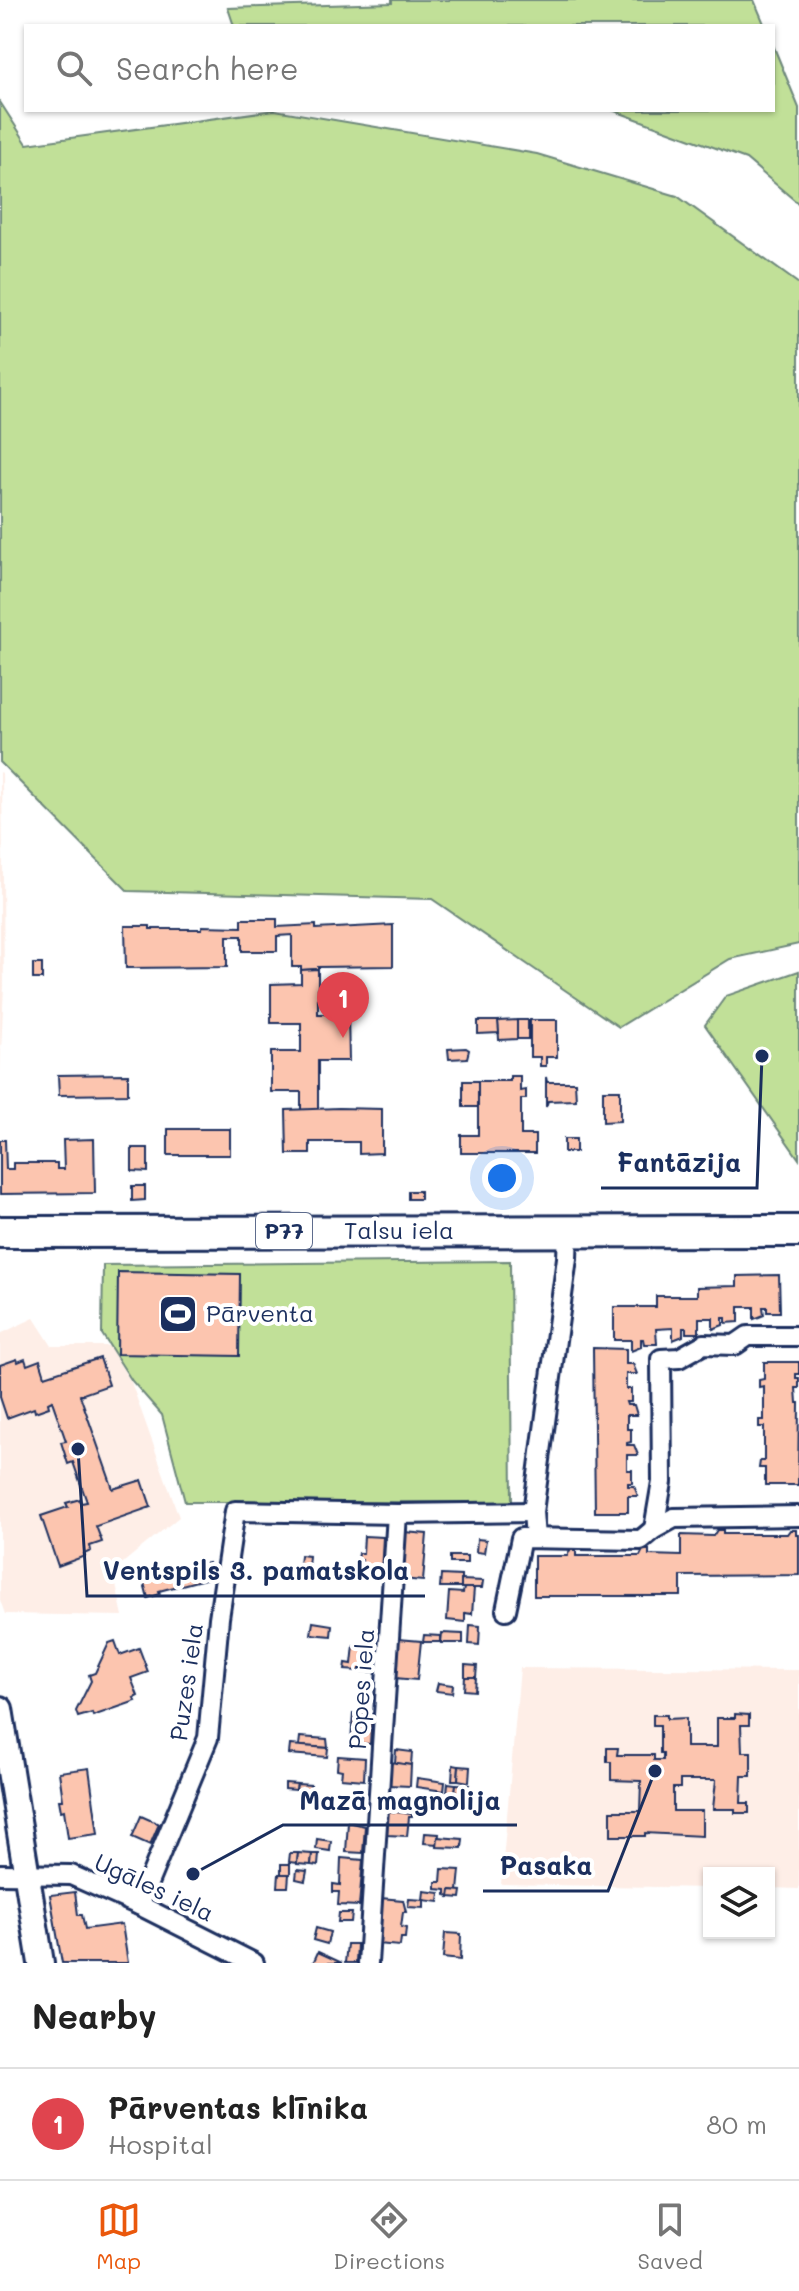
<!DOCTYPE html>
<meta charset="utf-8">
<style>
body{margin:0;font-family:Mali,sans-serif;background:#f2f2f2;color:#222}
.controls{position:absolute;right:24px;bottom:24px;display:grid;overflow:hidden;border-radius:0px;box-shadow:0 2px 6px #0004}
.controls button{width:72px;height:72px;display:grid;place-items:center;padding:0;border:0;border-bottom:2px solid #e0e0e0;background:#fff;color:#222;font:40px sans-serif}
.you{position:absolute;left:502px;top:1178px;width:28px;height:28px;margin:-20px;border:6px solid #fff;border-radius:50%;background:#1a73e8;box-shadow:0 0 0 12px #1a73e833}
.badge{display:grid;place-items:center;width:52px;height:52px;border-radius:50%;background:#ea580c;color:#fff;font-size:26px;font-weight:700}
.pin{position:absolute;translate:-50% -66px;filter:drop-shadow(0 2px 4px #0008)}
.pin::after{content:'';position:absolute;top:42px;width:28px;height:24px;background:inherit;clip-path:polygon(0 0,100% 0,50% 100%)}
.list{margin:0;padding:0;list-style:none}
h2{display:flex;justify-content:space-between;align-items:center;height:104px;margin:0;padding:0 32px;font-size:34px}
h2 small{font-size:26px;font-weight:400;color:#767676}
.list li{display:grid;grid-template-columns:52px 1fr auto;gap:24px;align-items:center;box-sizing:border-box;height:112px;padding:0 32px;border-top:2px solid #e0e0e0}
.list b{display:block;font-size:30px;white-space:nowrap}
.list p{margin:0;font-size:26px;white-space:nowrap;color:#767676}
.list em{font-size:26px;font-style:normal;color:#767676}
.icon{flex:none;width:44px;height:44px;fill:none;stroke:currentColor;stroke-width:2;stroke-linecap:round;stroke-linejoin:round}
.map{position:relative;flex:none;width:799px;height:1963px;overflow:hidden}
.search{position:absolute;background:#fff;box-shadow:0 2px 6px #0004;left:24px;right:24px;top:24px;height:88px;display:flex;align-items:center;gap:20px;box-sizing:border-box;padding:0 28px;border-radius:0px;color:#767676;font-size:30px}
.sheet{height:216px;background:#fff}
nav{display:flex;justify-content:space-around;align-items:center;box-sizing:border-box;height:112px;border-top:2px solid #e0e0e0;background:#fff;font-size:22px;color:#767676}
nav a{display:grid;justify-items:center;gap:4px}
nav .on{color:#ea580c}
.map>svg:first-child{display:block}
.built{fill:#feeee7}
.green{fill:#c1e098;stroke:#6e887b;stroke-width:2}
.building{fill:#fcc5af;stroke:#1b2f5e;stroke-width:2}
.lines{fill:none;stroke-linecap:round;stroke-linejoin:round}
.minor-casing{stroke:#1b2f5e;stroke-width:24}
.tertiary-casing{stroke:#1b2f5e;stroke-width:30}
.primary-casing{stroke:#1b2f5e;stroke-width:36}
.minor{stroke:#fff;stroke-width:18}
.tertiary{stroke:#fff;stroke-width:24}
.primary{stroke:#fff;stroke-width:30}
.labels{text-anchor:middle;stroke-width:8;stroke-linejoin:round;paint-order:stroke}
.shield{fill:#fff;stroke:#5f6d8e;stroke-width:2}
.shield-label{font-size:22px;font-weight:bold;fill:#1b2f5e}
.street-label{font-size:24px;fill:#1b2f5e;stroke:#fff}
.poi-label{font-size:24px;fill:#1b2f5e;stroke:#fff;text-anchor:start}
.leader{fill:none;stroke:#1b2f5e;stroke-width:3}
.callout-dot{fill:#1b2f5e;stroke:#fff;stroke-width:3}
.callout-label{font-size:26px;text-anchor:middle;font-weight:bold;fill:#1b2f5e;stroke:#fff;stroke-width:8;stroke-linejoin:round;paint-order:stroke}
</style>
<div class="map">
<svg width="799" height="1963" viewBox="0 0 799 1963">
<rect width="100%" height="100%" fill="#fff"/>
<filter id="ink" filterUnits="userSpaceOnUse"><feTurbulence type="fractalNoise" baseFrequency=".0125" numOctaves="2"/><feDisplacementMap in="SourceGraphic" scale="16" xChannelSelector="R" yChannelSelector="G"/><feConvolveMatrix kernelMatrix="1 2 1 2 8 2 1 2 1" color-interpolation-filters="sRGB"/></filter>
<g filter="url(#ink)">
<!-- built -->
<g class="built">
<path d="M 0,772 L 2,773 L 4,985 L 0,1074 Z"/>
<path d="M 34,1318 L 52,1346 L 109,1346 L 131,1382 L 179,1517 L 113,1571 L 123,1616 L 5,1614 L 0,1600 L 0,1334 Z"/>
<path d="M 520,1668 L 799,1670 L 799,1889 L 769,1888 L 769,1873 L 709,1873 L 709,1888 L 501,1884 Z"/>
</g>
<!-- green -->
<g class="green">
<path d="M 392,0 L 754,0 L 765,26 L 234,26 L 228,8 L 392,3 Z"/>
<path d="M 773,45 L 799,108 L 799,204 L 746,159 L 612,110 L 773,110 Z"/>
<path d="M 0,102 L 27,144 L 275,110 L 537,154 L 677,196 L 799,284 L 799,944 L 730,959 L 619,1027 L 432,899 L 128,891 L 0,762 Z"/>
<path d="M 799,971 L 799,1159 L 705,1025 L 726,996 Z"/>
<path d="M 510,1261 L 512,1502 L 185,1502 L 162,1415 L 132,1381 L 102,1334 L 103,1265 Z"/>
</g>
<!-- building -->
<g class="building">
<path d="M 242,919 L 277,919 L 277,927 L 316,925 L 316,929 L 393,925 L 393,966 L 318,967 L 318,969 L 301,970 L 301,967 L 292,967 L 292,935 L 277,936 L 277,951 L 242,951 L 242,936 L 227,936 L 227,967 L 126,968 L 125,926 L 150,926 L 150,929 L 202,929 L 202,926 L 242,927 Z"/>
<rect x="33" y="964" width="9" height="15"/>
<path d="M 318,969 L 318,1014 L 348,1014 L 349,1061 L 318,1061 L 318,1110 L 301,1110 L 301,1092 L 271,1092 L 271,1052 L 301,1052 L 301,1023 L 271,1023 L 271,984 L 301,983 L 301,970 Z"/>
<rect x="517" y="1020" width="11" height="19"/>
<path d="M 517,1020 L 517,1039 L 499,1040 L 498,1021 Z"/>
<path d="M 530,1020 L 557,1020 L 557,1057 L 546,1057 L 546,1066 L 540,1066 L 540,1057 L 530,1057 Z"/>
<path d="M 478,1021 L 498,1021 L 499,1033 L 478,1034 Z"/>
<path d="M 466,1048 L 469,1050 L 467,1058 L 449,1059 L 448,1049 Z"/>
<path d="M 128,1074 L 128,1094 L 59,1095 L 58,1075 Z"/>
<path d="M 510,1076 L 520,1076 L 520,1091 L 526,1090 L 526,1099 L 521,1099 L 521,1135 L 535,1135 L 535,1153 L 461,1153 L 461,1135 L 478,1135 L 478,1081 L 510,1081 Z"/>
<path d="M 546,1077 L 547,1082 L 575,1082 L 576,1100 L 548,1101 L 546,1107 Z"/>
<rect x="463" y="1081" width="15" height="26"/>
<path d="M 603,1090 L 620,1090 L 620,1121 L 603,1122 Z"/>
<path d="M 339,1108 L 382,1109 L 382,1153 L 359,1154 L 359,1142 L 310,1142 L 310,1154 L 287,1154 L 286,1110 Z"/>
<rect x="168" y="1129" width="62" height="26"/>
<path d="M 94,1139 L 95,1193 L 0,1194 L 0,1140 L 5,1140 L 6,1169 L 13,1169 L 13,1163 L 57,1163 L 57,1169 L 64,1169 L 63,1140 Z"/>
<rect x="564" y="1139" width="12" height="13"/>
<path d="M 132,1148 L 148,1148 L 148,1172 L 132,1171 Z"/>
<path d="M 132,1186 L 145,1186 L 145,1200 L 132,1201 Z"/>
<rect x="408" y="1191" width="12" height="8"/>
<path d="M 118,1272 L 240,1274 L 239,1356 L 117,1354 Z"/>
<path d="M 779,1275 L 780,1312 L 767,1312 L 767,1307 L 763,1307 L 764,1315 L 754,1319 L 754,1307 L 739,1307 L 739,1322 L 726,1323 L 726,1318 L 723,1318 L 723,1325 L 713,1329 L 713,1318 L 699,1318 L 699,1333 L 686,1333 L 686,1328 L 683,1328 L 683,1336 L 673,1340 L 673,1328 L 656,1329 L 657,1344 L 644,1344 L 643,1339 L 641,1339 L 641,1347 L 631,1351 L 631,1340 L 614,1340 L 614,1307 L 656,1307 L 656,1296 L 697,1296 L 697,1287 L 737,1286 L 737,1276 Z"/>
<path d="M 593,1348 L 626,1349 L 626,1364 L 633,1364 L 637,1374 L 626,1374 L 626,1389 L 631,1389 L 631,1402 L 626,1402 L 627,1405 L 634,1405 L 637,1415 L 627,1415 L 627,1429 L 631,1429 L 631,1442 L 627,1443 L 627,1445 L 634,1445 L 638,1455 L 627,1455 L 627,1470 L 632,1470 L 632,1483 L 628,1483 L 628,1486 L 634,1486 L 638,1496 L 628,1496 L 628,1512 L 595,1512 Z"/>
<path d="M 100,1358 L 109,1385 L 80,1395 L 113,1489 L 142,1480 L 151,1507 L 96,1526 L 102,1542 L 90,1546 L 91,1551 L 84,1554 L 85,1556 L 58,1566 L 41,1516 L 68,1507 L 66,1503 L 80,1499 L 81,1503 L 87,1502 L 73,1462 L 68,1464 L 61,1442 L 66,1441 L 52,1401 L 48,1403 L 49,1407 L 35,1412 L 34,1408 L 7,1418 L 0,1397 L 0,1365 L 17,1359 L 18,1362 L 25,1359 L 27,1365 L 40,1360 L 45,1376 Z"/>
<path d="M 764,1362 L 799,1362 L 799,1374 L 796,1374 L 796,1378 L 799,1378 L 799,1388 L 796,1388 L 797,1403 L 799,1403 L 798,1485 L 765,1485 L 765,1468 L 759,1468 L 760,1461 L 764,1461 L 764,1427 L 759,1427 L 759,1420 L 764,1420 L 764,1386 L 759,1387 L 759,1380 L 764,1379 Z"/>
<path d="M 717,1530 L 723,1530 L 723,1534 L 787,1534 L 790,1530 L 796,1530 L 796,1535 L 799,1535 L 799,1575 L 681,1576 L 681,1596 L 534,1596 L 534,1556 L 567,1556 L 570,1550 L 576,1550 L 576,1556 L 640,1556 L 643,1550 L 649,1550 L 649,1555 L 681,1556 L 681,1535 L 713,1536 Z"/>
<path d="M 404,1532 L 427,1534 L 423,1581 L 401,1579 Z"/>
<path d="M 364,1536 L 383,1537 L 381,1573 L 361,1572 L 362,1560 L 357,1560 L 358,1553 L 363,1553 Z"/>
<path d="M 477,1539 L 486,1540 L 484,1553 L 476,1552 Z"/>
<path d="M 300,1555 L 309,1556 L 307,1577 L 298,1576 Z"/>
<rect x="450" y="1556" width="17" height="7"/>
<path d="M 208,1563 L 212,1577 L 159,1591 L 160,1594 L 148,1598 L 143,1579 Z"/>
<path d="M 441,1575 L 461,1576 L 461,1587 L 440,1587 Z"/>
<path d="M 461,1580 L 483,1581 L 482,1588 L 461,1588 Z"/>
<path d="M 464,1588 L 474,1588 L 472,1614 L 465,1613 L 465,1622 L 447,1620 L 449,1592 L 463,1593 Z"/>
<path d="M 313,1622 L 332,1625 L 331,1636 L 311,1634 Z"/>
<path d="M 470,1625 L 480,1626 L 479,1645 L 469,1644 Z"/>
<path d="M 442,1633 L 463,1634 L 463,1643 L 441,1643 Z"/>
<path d="M 424,1635 L 440,1636 L 440,1642 L 423,1642 Z"/>
<path d="M 398,1639 L 421,1641 L 417,1680 L 395,1678 Z"/>
<path d="M 115,1641 L 120,1655 L 139,1648 L 148,1672 L 131,1678 L 138,1696 L 134,1698 L 136,1701 L 93,1716 L 92,1713 L 78,1717 L 76,1711 L 91,1681 L 89,1675 L 95,1673 L 109,1643 Z"/>
<path d="M 354,1645 L 377,1647 L 374,1672 L 345,1670 L 346,1663 L 352,1664 Z"/>
<path d="M 465,1665 L 477,1666 L 476,1677 L 465,1677 Z"/>
<path d="M 465,1677 L 476,1677 L 475,1691 L 464,1690 Z"/>
<path d="M 438,1683 L 453,1685 L 452,1693 L 436,1691 Z"/>
<path d="M 353,1713 L 372,1714 L 370,1744 L 351,1743 Z"/>
<path d="M 735,1714 L 749,1715 L 749,1725 L 741,1725 L 742,1752 L 751,1752 L 751,1776 L 742,1776 L 741,1803 L 749,1803 L 749,1813 L 735,1813 L 735,1809 L 713,1809 L 716,1780 L 680,1780 L 680,1788 L 673,1788 L 673,1811 L 702,1811 L 702,1836 L 645,1833 L 645,1836 L 611,1836 L 611,1811 L 640,1811 L 641,1781 L 611,1780 L 611,1762 L 607,1762 L 607,1748 L 618,1748 L 617,1755 L 654,1755 L 654,1760 L 663,1760 L 663,1753 L 660,1753 L 660,1725 L 653,1725 L 653,1715 L 667,1715 L 667,1719 L 686,1718 L 686,1747 L 717,1747 L 717,1718 L 735,1718 Z"/>
<path d="M 300,1737 L 327,1739 L 328,1748 L 299,1746 Z"/>
<path d="M 290,1745 L 328,1748 L 327,1757 L 289,1754 Z"/>
<path d="M 396,1750 L 412,1752 L 411,1765 L 395,1763 Z"/>
<path d="M 338,1756 L 365,1758 L 364,1780 L 341,1778 L 342,1770 L 337,1769 Z"/>
<path d="M 390,1762 L 411,1765 L 410,1786 L 388,1785 Z"/>
<path d="M 453,1765 L 459,1766 L 458,1780 L 452,1780 Z"/>
<path d="M 459,1766 L 470,1767 L 469,1782 L 458,1780 Z"/>
<path d="M 89,1768 L 98,1834 L 68,1838 L 64,1810 L 61,1811 L 59,1800 L 63,1800 L 59,1772 Z"/>
<path d="M 417,1778 L 445,1782 L 444,1791 L 416,1787 Z"/>
<path d="M 285,1783 L 297,1784 L 296,1790 L 285,1789 Z"/>
<path d="M 448,1783 L 456,1784 L 455,1794 L 447,1793 Z"/>
<path d="M 297,1784 L 311,1785 L 311,1791 L 296,1790 Z"/>
<path d="M 456,1784 L 469,1785 L 468,1795 L 455,1794 Z"/>
<path d="M 388,1811 L 412,1814 L 412,1817 L 409,1817 L 407,1836 L 387,1835 Z"/>
<path d="M 141,1816 L 159,1824 L 150,1845 L 132,1837 Z"/>
<path d="M 348,1822 L 365,1826 L 363,1853 L 346,1852 Z"/>
<path d="M 425,1833 L 439,1834 L 438,1844 L 424,1843 Z"/>
<path d="M 438,1837 L 463,1839 L 462,1848 L 437,1847 Z"/>
<path d="M 317,1839 L 331,1841 L 330,1851 L 316,1849 Z"/>
<path d="M 290,1853 L 298,1853 L 297,1863 L 289,1862 Z"/>
<path d="M 298,1853 L 312,1854 L 311,1865 L 297,1864 Z"/>
<path d="M 312,1854 L 319,1854 L 318,1866 L 311,1865 Z"/>
<path d="M 341,1858 L 363,1860 L 359,1906 L 338,1905 L 339,1892 L 333,1892 L 333,1884 L 340,1885 Z"/>
<rect x="281" y="1864" width="9" height="10"/>
<path d="M 442,1869 L 460,1870 L 458,1891 L 450,1890 L 450,1896 L 446,1895 L 446,1890 L 436,1889 L 436,1882 L 441,1882 Z"/>
<path d="M 297,1870 L 307,1871 L 305,1881 L 296,1879 Z"/>
<path d="M 279,1874 L 289,1874 L 288,1887 L 278,1887 Z"/>
<path d="M 450,1890 L 462,1891 L 461,1898 L 449,1897 Z"/>
<path d="M 424,1891 L 440,1893 L 439,1902 L 423,1900 Z"/>
<path d="M 75,1892 L 78,1915 L 82,1915 L 85,1929 L 122,1924 L 128,1963 L 62,1963 L 50,1895 Z"/>
<path d="M 380,1898 L 403,1900 L 406,1912 L 403,1912 L 401,1927 L 406,1928 L 405,1938 L 401,1938 L 400,1946 L 377,1944 Z"/>
<path d="M 409,1899 L 424,1900 L 424,1908 L 408,1907 Z"/>
<path d="M 339,1913 L 352,1913 L 351,1922 L 338,1922 Z"/>
<path d="M 316,1928 L 330,1932 L 327,1944 L 313,1940 Z"/>
<path d="M 445,1933 L 461,1934 L 460,1960 L 443,1958 Z"/>
<path d="M 347,1944 L 357,1944 L 356,1963 L 345,1963 Z"/>
<path d="M 318,1952 L 342,1963 L 313,1963 Z"/>
</g>
<g class="lines">
<defs>
<g id="minor">
<path d="M 654,1529 L 662,1482 L 661,1359 L 679,1358 L 704,1344 L 735,1345 L 748,1336 L 799,1336"/>
<path d="M 535,1538 L 533,1512 L 567,1258 L 568,1231"/>
<path d="M 506,1610 L 521,1538 L 641,1540 L 654,1529 L 674,1518 L 799,1516"/>
<path d="M 0,1874 L 71,1875 L 139,1905 L 254,1963"/>
<path d="M 139,1905 L 208,1738 L 219,1618 L 235,1511 L 397,1514 L 533,1512"/>
<path d="M 368,1963 L 397,1514"/>
</g>
<path id="tertiary" d="M 0,1709 L 41,1963"/>
<path id="primary" d="M 0,1232 L 799,1231"/>
</defs>
<!-- minor casing -->
<use href="#minor" class="minor-casing"/>
<!-- tertiary casing -->
<use href="#tertiary" class="tertiary-casing"/>
<!-- primary casing -->
<use href="#primary" class="primary-casing"/>
<!-- minor -->
<use href="#minor" class="minor"/>
<!-- tertiary -->
<use href="#tertiary" class="tertiary"/>
<!-- primary -->
<use href="#primary" class="primary"/>
</g>
</g>
<!-- icons -->
<defs>
<symbol id="stadium-square" viewBox="-11 -11 22 22"><rect x="-9" y="-9" width="18" height="18" rx="4" fill="#1b2f5e" stroke="#fff"/><path d="M0-5a6.5 5 0 1 0 0 10a6.5 5 0 1 0 0-10ZM-3.5-1.8h7v3.6h-7Z" fill="#fff"/></symbol>
</defs>
<g fill-rule="evenodd">
<use href="#stadium-square" x="156" y="1292" width="44" height="44"/>
</g>
<g class="labels">
<!-- shield labels -->
<rect class="shield" x="256" y="1213" width="56" height="36" rx="6"/>
<g class="shield-label">
<text x="284" y="1239">P77</text>
</g>
<!-- street labels -->
<g class="street-label">
<text x="399" y="1239">Talsu iela</text>
<text transform="translate(187 1682) rotate(-82)" y="8">Puzes iela</text>
<text transform="translate(362 1689) rotate(-86)" y="8">Popes iela</text>
<text transform="translate(154 1888) rotate(25)" y="8">Ugāles iela</text>
</g>
<!-- poi labels -->
<g class="poi-label">
<text x="206" y="1322">Pārventa</text>
</g>
</g>
<!-- callouts -->
<path class="leader" d="M762 1056L757 1188H601M78 1449L87 1596H425M193 1874L283 1825H517M655 1771L608 1891H483"/>
<g class="callout-dot">
<circle cx="762" cy="1056" r="8"/>
<circle cx="78" cy="1449" r="8"/>
<circle cx="193" cy="1874" r="8"/>
<circle cx="655" cy="1771" r="8"/>
</g>
<g class="callout-label">
<text x="679" y="1172">Fantāzija</text>
<text x="256" y="1580">Ventspils 3. pamatskola</text>
<text x="400" y="1810">Mazā magnolija</text>
<text x="546" y="1875">Pasaka</text>
</g>
</svg>
<div class="controls">
<button><svg class="icon" aria-label="layers" viewBox="0 0 24 24"><path d="M12 4l9 5-9 5-9-5zM3 14l9 5 9-5"/></svg></button>
</div>
<div class="you"></div>
<div class="pin badge" style="left:343px;top:1038px;background:#e0444e">1</div>
<div class="search"><svg class="icon" aria-label="search" viewBox="0 0 24 24"><circle cx="10" cy="10" r="6"/><path d="M15 15l6 6"/></svg>Search here</div>
</div>
<section class="sheet">
<h2>Nearby<small></small></h2>
<ul class="list">
<li><span class="badge" style="background:#e0444e">1</span><div><b>Pārventas klīnika</b><p>Hospital</p></div><em>80 m</em></li>
</ul>
</section>
<nav>
<a class="on"><svg class="icon" aria-label="map" viewBox="0 0 24 24"><path d="M3 6l6-2 6 2 6-2v14l-6 2-6-2-6 2zM9 4v14M15 6v14"/></svg>Map</a>
<a><svg class="icon" aria-label="directions" viewBox="0 0 24 24"><path d="M12 3l9 9-9 9-9-9zM9 14v-3h6M13 9l2 2-2 2"/></svg>Directions</a>
<a><svg class="icon" aria-label="saved" viewBox="0 0 24 24"><path d="M7 4h10v16l-5-4-5 4z"/></svg>Saved</a>
</nav>
